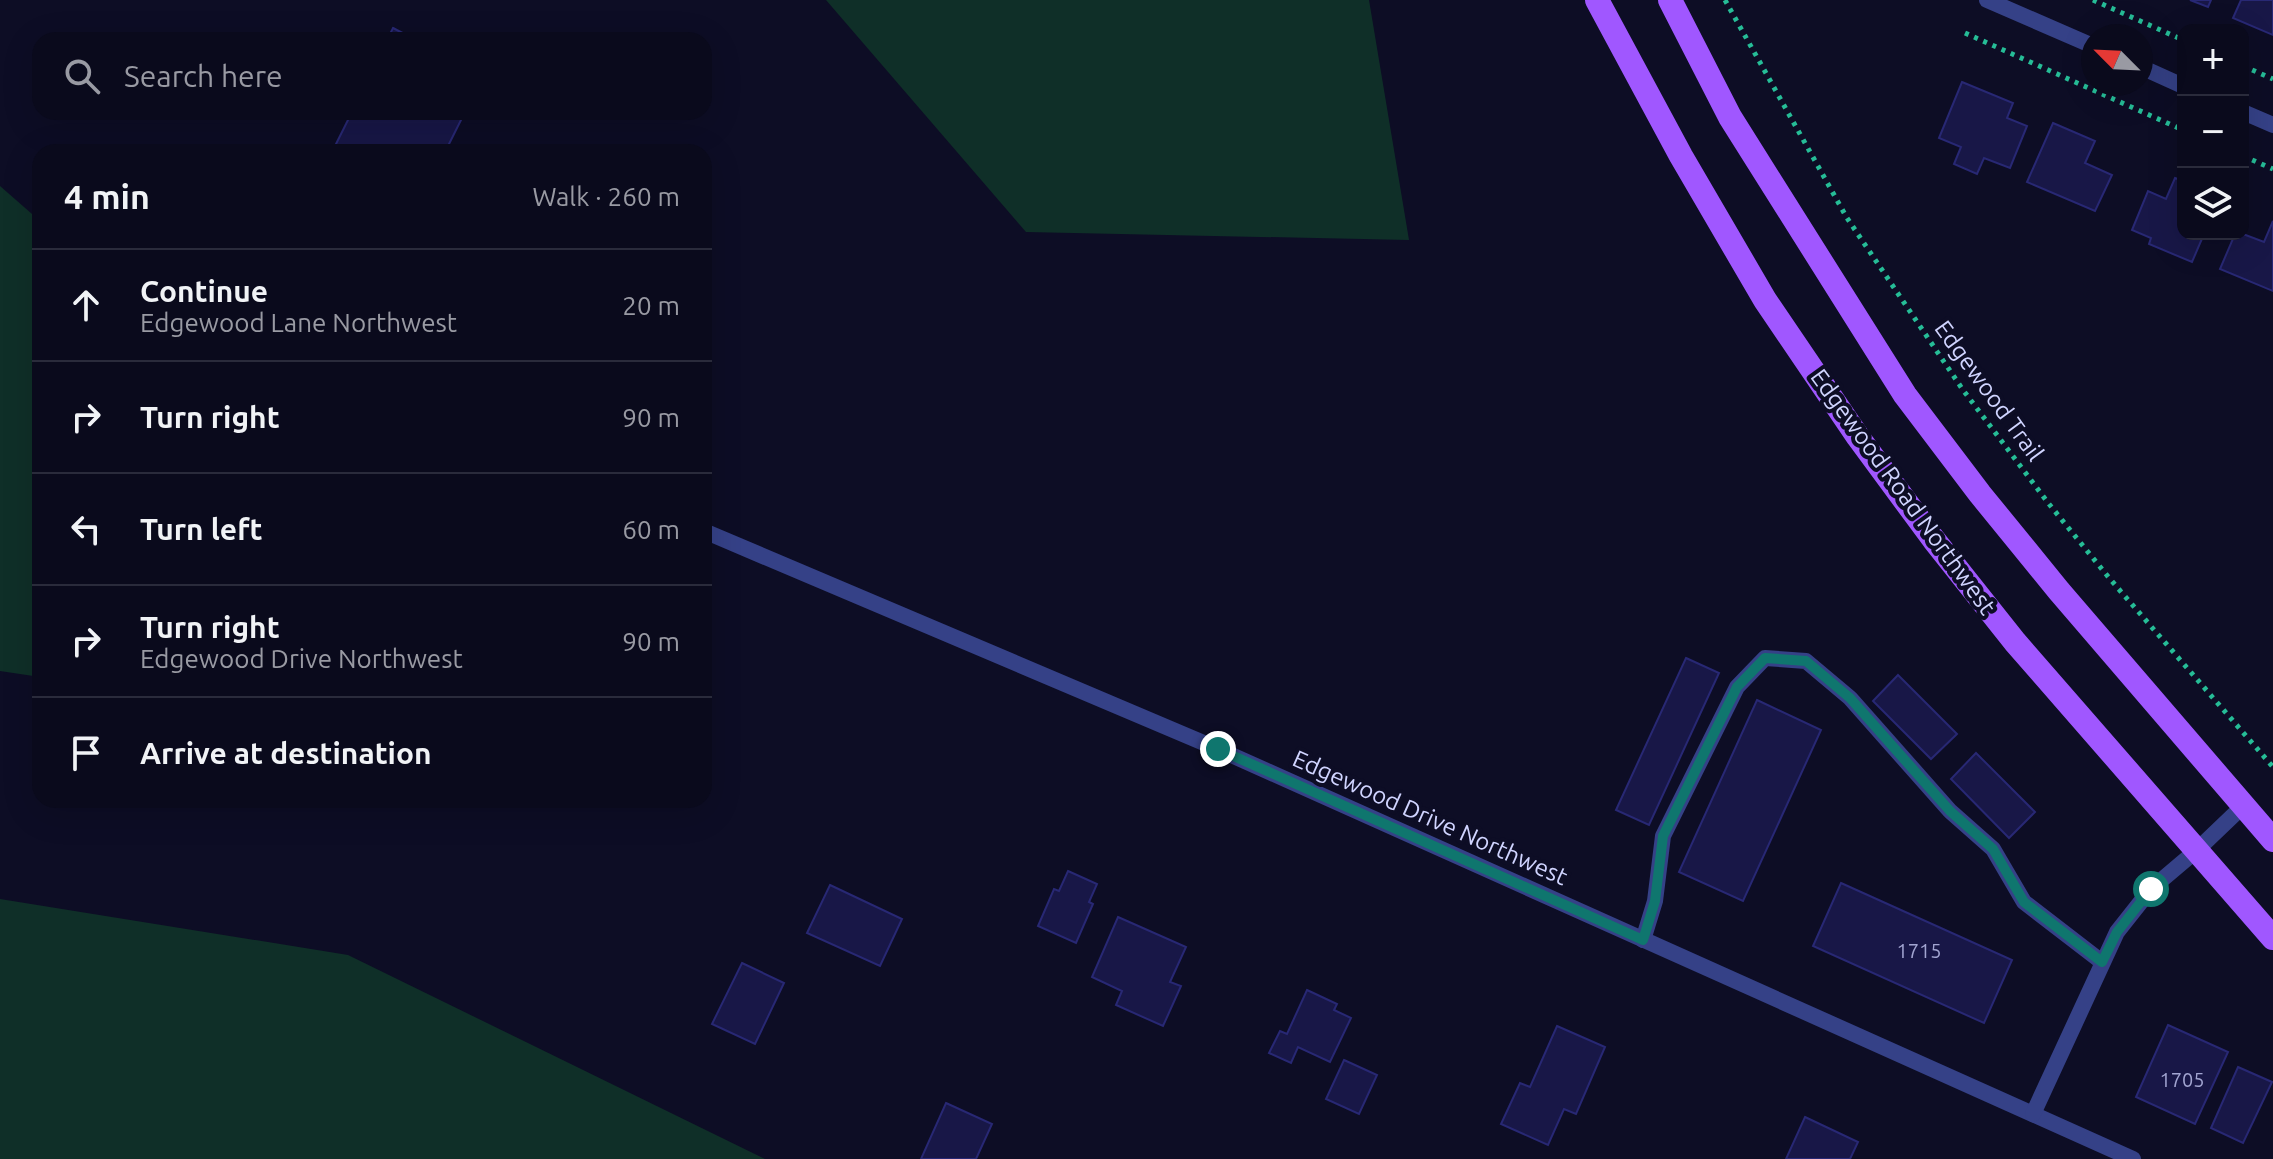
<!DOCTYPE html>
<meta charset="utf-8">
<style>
body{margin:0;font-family:Ubuntu,sans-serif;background:#181829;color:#f1f3f6}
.controls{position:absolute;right:24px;top:24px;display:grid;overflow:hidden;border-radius:16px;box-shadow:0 8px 32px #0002}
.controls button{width:72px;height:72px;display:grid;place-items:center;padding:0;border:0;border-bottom:2px solid #2a2b3b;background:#0a0a1c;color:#f1f3f6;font:40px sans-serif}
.compass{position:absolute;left:2081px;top:24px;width:72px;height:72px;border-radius:50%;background:#0a0a1c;box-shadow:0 8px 32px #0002;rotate:294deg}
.stop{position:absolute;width:24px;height:24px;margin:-18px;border:6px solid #0f766e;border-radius:50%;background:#fff}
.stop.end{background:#0f766e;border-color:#fff;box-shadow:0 2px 8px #0008}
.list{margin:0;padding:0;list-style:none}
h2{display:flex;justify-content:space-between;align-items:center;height:104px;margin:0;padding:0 32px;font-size:34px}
h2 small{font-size:26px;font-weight:400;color:#999aa3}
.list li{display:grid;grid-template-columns:52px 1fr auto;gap:24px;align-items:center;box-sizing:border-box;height:112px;padding:0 32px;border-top:2px solid #2a2b3b}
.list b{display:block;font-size:30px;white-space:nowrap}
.list p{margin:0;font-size:26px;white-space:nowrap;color:#999aa3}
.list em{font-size:26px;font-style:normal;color:#999aa3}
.icon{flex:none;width:44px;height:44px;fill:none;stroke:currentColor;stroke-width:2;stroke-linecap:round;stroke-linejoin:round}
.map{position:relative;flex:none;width:2273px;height:1159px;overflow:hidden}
.search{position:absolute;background:#0a0a1c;box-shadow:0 8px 32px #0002;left:32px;top:32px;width:680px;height:88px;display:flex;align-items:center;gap:20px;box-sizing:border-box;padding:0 28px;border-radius:24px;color:#999aa3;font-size:30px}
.panel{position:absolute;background:#0a0a1c;box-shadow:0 8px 32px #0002;left:32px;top:144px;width:680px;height:664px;border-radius:24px}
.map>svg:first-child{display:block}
.green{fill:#0f2f28}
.building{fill:#181747;stroke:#282874;stroke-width:2}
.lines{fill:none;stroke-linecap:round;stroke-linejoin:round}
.path{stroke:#26bd97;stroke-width:5;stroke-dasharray:4 6;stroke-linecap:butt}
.lane{stroke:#354187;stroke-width:16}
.street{stroke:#354187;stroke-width:16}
.primary{stroke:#a057ff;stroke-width:24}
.route{stroke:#0f766e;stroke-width:10}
.labels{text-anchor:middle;stroke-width:8;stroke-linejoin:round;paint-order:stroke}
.number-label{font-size:20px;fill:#a2a5d1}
.street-label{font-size:24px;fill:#d0d4ff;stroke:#0d0d25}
</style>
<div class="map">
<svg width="2273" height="1159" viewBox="0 0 2273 1159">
<rect width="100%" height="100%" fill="#0d0d25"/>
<!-- green -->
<g class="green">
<path d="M 826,0 L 1369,0 L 1409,240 L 1026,232 Z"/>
<path d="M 0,186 L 40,221 L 40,677 L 0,671 Z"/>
<path d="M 0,899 L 348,955 L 765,1159 L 0,1159 Z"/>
</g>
<!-- building -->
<g class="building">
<path d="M 2190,0 L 2211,0 L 2208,7 Z"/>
<path d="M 2241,0 L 2273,0 L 2273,35 L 2233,18 Z"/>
<path d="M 393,28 L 416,40 L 387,40 Z"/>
<path d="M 1962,82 L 2013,103 L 2007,118 L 2027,126 L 2010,168 L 1984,158 L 1977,174 L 1954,164 L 1961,147 L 1939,138 Z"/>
<path d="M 352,112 L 465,112 L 445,152 L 332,152 Z"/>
<path d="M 2053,123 L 2095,141 L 2085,163 L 2112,175 L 2095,211 L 2027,182 Z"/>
<path d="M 2175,178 L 2183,181 L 2183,234 L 2204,234 L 2192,262 L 2149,244 L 2151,238 L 2132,230 L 2148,191 L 2166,199 Z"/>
<path d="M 2273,221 L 2273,291 L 2220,269 L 2235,234 L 2243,234 L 2264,242 Z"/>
<path d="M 1686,658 L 1719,673 L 1649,825 L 1616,810 Z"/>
<path d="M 1898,675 L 1957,734 L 1931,759 L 1873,701 Z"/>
<path d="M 1757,700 L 1821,730 L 1743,901 L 1679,872 Z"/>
<path d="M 1976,753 L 2035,812 L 2009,838 L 1951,779 Z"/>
<path d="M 1068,871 L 1097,884 L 1089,902 L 1093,904 L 1076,943 L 1038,926 L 1054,889 L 1059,891 Z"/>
<path d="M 1841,883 L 2012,960 L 1984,1023 L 1813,946 Z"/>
<path d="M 830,885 L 902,919 L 880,966 L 807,933 Z"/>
<path d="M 1118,917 L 1186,947 L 1170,982 L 1181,986 L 1163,1026 L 1116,1005 L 1122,991 L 1092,977 Z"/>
<path d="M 742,963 L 784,983 L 755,1044 L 712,1024 Z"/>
<path d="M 1307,990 L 1337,1004 L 1334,1010 L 1351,1018 L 1330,1062 L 1298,1047 L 1291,1063 L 1269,1053 L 1280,1031 L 1287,1034 Z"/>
<path d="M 2168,1025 L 2228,1052 L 2195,1124 L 2136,1097 Z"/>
<path d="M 1557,1026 L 1605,1047 L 1576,1114 L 1564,1109 L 1548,1145 L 1501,1124 L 1520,1083 L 1530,1087 Z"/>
<path d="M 1344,1060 L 1377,1075 L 1359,1114 L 1326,1099 Z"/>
<path d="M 2238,1067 L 2272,1082 L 2243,1143 L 2211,1128 Z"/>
<path d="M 946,1103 L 992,1124 L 976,1159 L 921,1159 Z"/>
<path d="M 1805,1117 L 1858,1142 L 1850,1159 L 1786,1159 Z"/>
</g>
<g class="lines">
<!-- path -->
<g class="path">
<path d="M 1725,0 L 1847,218 L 1963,390 L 2049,504 L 2110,579 L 2273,767"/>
<path d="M 2093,0 L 2183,40"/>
<path d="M 1965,33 L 2183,130"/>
<path d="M 2243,66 L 2273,79"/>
<path d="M 2243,156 L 2273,169"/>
</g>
<!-- lane -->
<path class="lane" d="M 1643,940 L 1655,901 L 1663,836 L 1737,687 L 1765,658 L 1806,661 L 1850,698 L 1950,811 L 1993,849 L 2024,902 L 2102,962"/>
<!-- street -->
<g class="street">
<path d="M 1987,0 L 2093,46"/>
<path d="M 2141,67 L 2183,86"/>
<path d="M 2243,112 L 2273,125"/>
<path d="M 704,531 L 1218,749 L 2133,1159"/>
<path d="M 2033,1114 L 2117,932 L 2151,889 L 2197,850 L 2243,806"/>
</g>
<!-- primary -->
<g class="primary">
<path d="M 1597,0 L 1681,156 L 1765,300 L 1858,437 L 1934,540 L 2015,642 L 2273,938"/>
<path d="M 1670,0 L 1730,117 L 1905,395 L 1980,494 L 2059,591 L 2273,840"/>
</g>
</g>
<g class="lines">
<!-- route -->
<path class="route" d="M 1218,749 L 1643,940 L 1655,901 L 1663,836 L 1737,687 L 1765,658 L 1806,661 L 1850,698 L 1950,811 L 1993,849 L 2024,902 L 2102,962 L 2117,932 L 2151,889"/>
</g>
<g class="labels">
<!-- number labels -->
<g class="number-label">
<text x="1919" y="958">1715</text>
<text x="2182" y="1087">1705</text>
</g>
<!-- street labels -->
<g class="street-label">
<text transform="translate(1989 391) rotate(54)" y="8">Edgewood Trail</text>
<text transform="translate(1903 492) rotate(54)" y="8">Edgewood Road Northwest</text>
<text transform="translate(1430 818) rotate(24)" y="8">Edgewood Drive Northwest</text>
</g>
</g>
</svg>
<div class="controls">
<button>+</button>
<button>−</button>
<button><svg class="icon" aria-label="layers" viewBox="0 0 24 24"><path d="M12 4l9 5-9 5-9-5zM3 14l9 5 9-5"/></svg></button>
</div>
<svg class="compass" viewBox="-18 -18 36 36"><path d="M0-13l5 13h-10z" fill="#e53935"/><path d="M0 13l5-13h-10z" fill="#999aa3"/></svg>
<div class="stop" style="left:2151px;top:889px"></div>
<div class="stop end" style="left:1218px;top:749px"></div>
<div class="search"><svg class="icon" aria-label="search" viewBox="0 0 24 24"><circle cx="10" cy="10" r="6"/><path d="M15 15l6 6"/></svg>Search here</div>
<section class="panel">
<h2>4 min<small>Walk · 260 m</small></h2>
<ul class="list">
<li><svg class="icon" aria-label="ahead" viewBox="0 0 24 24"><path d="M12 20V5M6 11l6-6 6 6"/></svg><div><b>Continue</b><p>Edgewood Lane Northwest</p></div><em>20 m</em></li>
<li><svg class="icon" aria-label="right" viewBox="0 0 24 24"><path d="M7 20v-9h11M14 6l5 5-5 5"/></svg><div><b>Turn right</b></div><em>90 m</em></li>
<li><svg class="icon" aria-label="left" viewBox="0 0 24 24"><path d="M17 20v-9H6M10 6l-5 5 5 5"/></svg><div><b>Turn left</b></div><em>60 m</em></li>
<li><svg class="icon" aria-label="right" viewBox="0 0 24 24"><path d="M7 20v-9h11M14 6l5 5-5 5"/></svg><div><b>Turn right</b><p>Edgewood Drive Northwest</p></div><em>90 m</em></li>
<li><svg class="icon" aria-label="arrive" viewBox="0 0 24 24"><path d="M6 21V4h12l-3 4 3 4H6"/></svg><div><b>Arrive at destination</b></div></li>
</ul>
</section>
</div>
